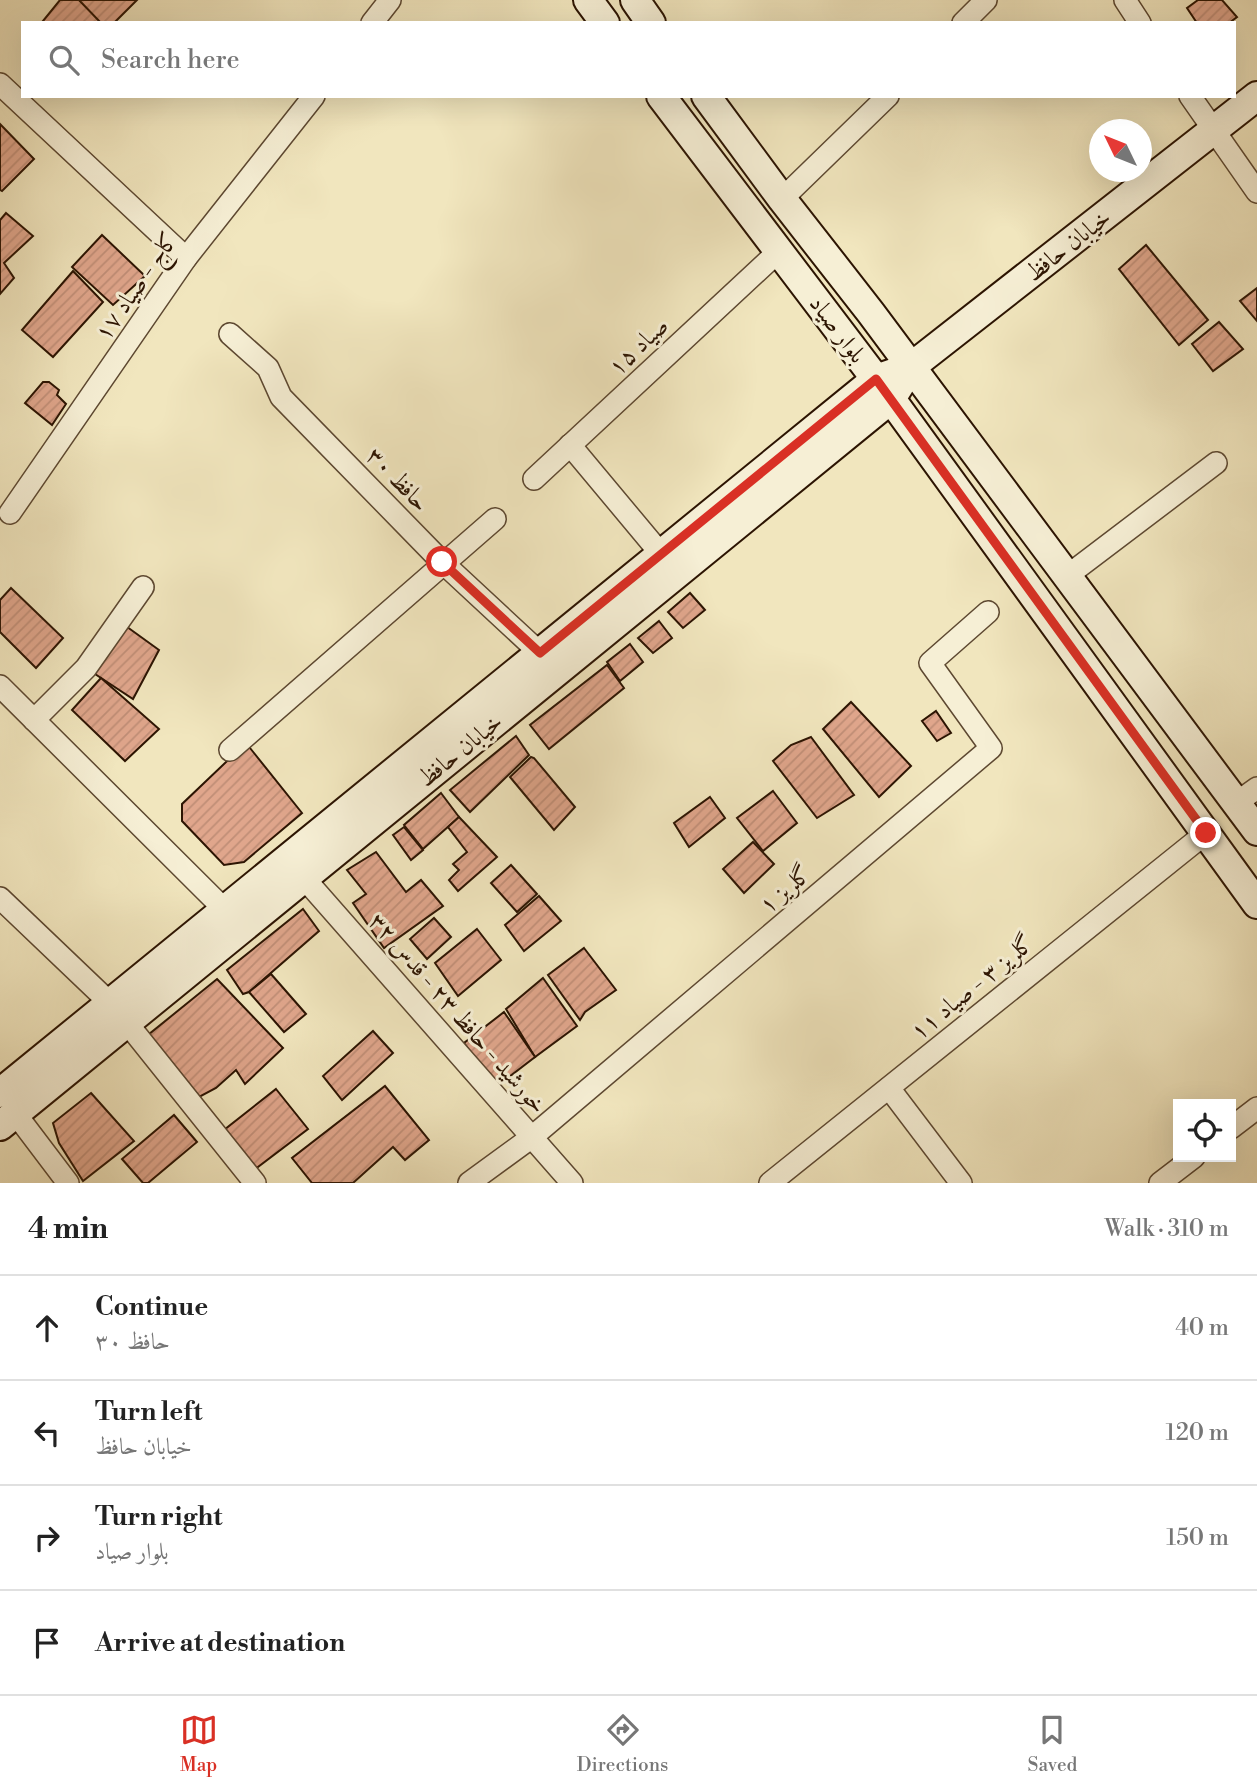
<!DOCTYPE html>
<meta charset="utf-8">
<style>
body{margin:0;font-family:"Libre Bodoni",Amiri,serif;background:#f2f2f2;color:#222}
.controls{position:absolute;right:21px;bottom:21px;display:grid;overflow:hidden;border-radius:0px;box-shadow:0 7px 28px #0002}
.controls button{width:63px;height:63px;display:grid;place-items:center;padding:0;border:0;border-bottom:2px solid #e0e0e0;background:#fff;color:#222;font:35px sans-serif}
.compass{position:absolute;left:1089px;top:119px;width:63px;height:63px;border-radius:50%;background:#fff;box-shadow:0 7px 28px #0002;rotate:313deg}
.stop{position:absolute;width:21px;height:21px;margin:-16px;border:5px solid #d93025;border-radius:50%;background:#fff}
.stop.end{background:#d93025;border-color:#fff;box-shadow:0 2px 7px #0008}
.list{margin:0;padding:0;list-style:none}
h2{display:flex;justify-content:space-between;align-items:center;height:91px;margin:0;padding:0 28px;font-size:30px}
h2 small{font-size:23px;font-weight:400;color:#767676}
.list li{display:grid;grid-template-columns:46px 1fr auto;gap:21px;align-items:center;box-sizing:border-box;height:105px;padding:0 28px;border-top:2px solid #e0e0e0}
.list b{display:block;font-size:26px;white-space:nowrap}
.list p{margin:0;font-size:23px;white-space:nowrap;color:#767676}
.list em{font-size:23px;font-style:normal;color:#767676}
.icon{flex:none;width:38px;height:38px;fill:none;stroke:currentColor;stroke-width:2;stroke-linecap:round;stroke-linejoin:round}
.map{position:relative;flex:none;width:1257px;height:1183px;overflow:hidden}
.search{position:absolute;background:#fff;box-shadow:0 7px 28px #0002;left:21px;right:21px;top:21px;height:77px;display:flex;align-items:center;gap:18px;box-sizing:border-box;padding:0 24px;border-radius:0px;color:#767676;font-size:26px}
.sheet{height:511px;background:#fff}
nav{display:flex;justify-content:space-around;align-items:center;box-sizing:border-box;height:98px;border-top:2px solid #e0e0e0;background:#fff;font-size:19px;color:#767676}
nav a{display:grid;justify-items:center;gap:4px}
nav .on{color:#d93025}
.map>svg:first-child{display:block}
.building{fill:url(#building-hatch);stroke:#2c1402;stroke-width:2}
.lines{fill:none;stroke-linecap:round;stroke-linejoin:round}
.minor-casing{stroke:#5d4831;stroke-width:24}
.secondary-casing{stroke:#2c1402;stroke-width:32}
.minor{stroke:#f6efd5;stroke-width:21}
.secondary{stroke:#f6efd5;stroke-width:28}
.route{stroke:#d93025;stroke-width:9}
.labels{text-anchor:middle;stroke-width:6;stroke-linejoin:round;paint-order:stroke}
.street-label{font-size:24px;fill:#2c1402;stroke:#f6efd5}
</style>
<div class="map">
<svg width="1257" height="1183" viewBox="0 0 1257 1183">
<defs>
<pattern id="building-hatch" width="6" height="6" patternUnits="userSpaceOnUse" patternTransform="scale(1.75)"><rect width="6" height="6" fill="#e0a68c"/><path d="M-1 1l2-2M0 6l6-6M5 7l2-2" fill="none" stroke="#c08e77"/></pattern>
</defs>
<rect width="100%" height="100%" fill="#f1e6be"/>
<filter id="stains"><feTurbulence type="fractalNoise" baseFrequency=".00286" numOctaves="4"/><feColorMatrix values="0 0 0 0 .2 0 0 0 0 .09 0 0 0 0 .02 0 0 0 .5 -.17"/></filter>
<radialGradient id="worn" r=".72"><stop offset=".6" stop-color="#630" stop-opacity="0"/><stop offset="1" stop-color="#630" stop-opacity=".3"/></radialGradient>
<!-- building -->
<g class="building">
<path d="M 60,0 L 79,0 L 101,22 L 45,23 L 43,21 Z"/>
<path d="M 79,0 L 137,0 L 114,23 L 101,23 Z"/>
<path d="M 1198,0 L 1222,0 L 1237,17 L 1229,23 L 1197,23 L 1187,8 Z"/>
<path d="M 0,124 L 34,159 L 2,191 L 0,190 Z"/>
<path d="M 6,213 L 33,236 L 4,263 L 14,278 L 0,294 L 0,220 Z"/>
<path d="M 102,235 L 145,276 L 113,305 L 72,267 Z"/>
<path d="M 1146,245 L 1208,320 L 1179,345 L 1119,269 Z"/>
<path d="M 73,271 L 103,302 L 53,357 L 22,330 Z"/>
<path d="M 1257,288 L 1257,321 L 1240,301 Z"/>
<path d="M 1219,322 L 1243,349 L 1213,371 L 1192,344 Z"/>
<path d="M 43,382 L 49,382 L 59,390 L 57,395 L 66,404 L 52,425 L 25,403 Z"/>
<path d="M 11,588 L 63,638 L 36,668 L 0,632 L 0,600 Z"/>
<path d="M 690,593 L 705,610 L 683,628 L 668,612 Z"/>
<path d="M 659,621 L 672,638 L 653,653 L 638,638 Z"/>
<path d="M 123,624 L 159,650 L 133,699 L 92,672 Z"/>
<path d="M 630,644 L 643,662 L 620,681 L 607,662 Z"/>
<path d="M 607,665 L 624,688 L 549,749 L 530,725 Z"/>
<path d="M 101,678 L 159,729 L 125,761 L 72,710 Z"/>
<path d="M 851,702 L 911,766 L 879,797 L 823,729 Z"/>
<path d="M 936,711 L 951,733 L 937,741 L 922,721 Z"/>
<path d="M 516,736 L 529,755 L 470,812 L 450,790 Z"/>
<path d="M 811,737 L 854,795 L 817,818 L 773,761 L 791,745 Z"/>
<path d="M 246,743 L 302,813 L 244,862 L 224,865 L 182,821 L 182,804 Z"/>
<path d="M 531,757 L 534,758 L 575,807 L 554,830 L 510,777 Z"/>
<path d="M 773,791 L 797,823 L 763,851 L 737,818 Z"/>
<path d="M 441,793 L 459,817 L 423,849 L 404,825 Z"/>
<path d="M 710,797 L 725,818 L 689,847 L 674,823 Z"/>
<path d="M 459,817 L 497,857 L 458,891 L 449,880 L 459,870 L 453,864 L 467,852 L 448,827 Z"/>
<path d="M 404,827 L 423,850 L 411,860 L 393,835 Z"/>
<path d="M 753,842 L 774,864 L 744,893 L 723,869 Z"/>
<path d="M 376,852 L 406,892 L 421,880 L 443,906 L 384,948 L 353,903 L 366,894 L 347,870 Z"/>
<path d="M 511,865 L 537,894 L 517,912 L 491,883 Z"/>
<path d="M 539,896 L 561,921 L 524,951 L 505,925 Z"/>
<path d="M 303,909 L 319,931 L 249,992 L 243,994 L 227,970 Z"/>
<path d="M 434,918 L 451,937 L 427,959 L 410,939 Z"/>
<path d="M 477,929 L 501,960 L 458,996 L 435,963 Z"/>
<path d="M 584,948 L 616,990 L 585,1012 L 580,1020 L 548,975 Z"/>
<path d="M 271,974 L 306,1014 L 284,1032 L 249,992 Z"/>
<path d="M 543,978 L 577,1026 L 535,1057 L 506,1009 Z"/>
<path d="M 217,979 L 283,1048 L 245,1084 L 236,1070 L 216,1088 L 199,1097 L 148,1035 Z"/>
<path d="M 504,1012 L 535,1057 L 496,1087 L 464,1043 Z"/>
<path d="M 373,1031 L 393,1053 L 342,1100 L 323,1076 Z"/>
<path d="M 385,1086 L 429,1140 L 405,1160 L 393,1147 L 353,1183 L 312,1183 L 292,1158 Z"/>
<path d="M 276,1089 L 308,1129 L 254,1170 L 224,1130 Z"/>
<path d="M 91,1093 L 134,1141 L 83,1181 L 59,1143 L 53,1123 Z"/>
<path d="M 174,1115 L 197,1142 L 148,1183 L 143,1183 L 122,1159 Z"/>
</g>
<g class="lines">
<defs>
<g id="minor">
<path d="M 1125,0 L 1140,23"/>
<path d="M 372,23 L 390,0"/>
<path d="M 963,23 L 986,0"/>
<path d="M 0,84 L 186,258"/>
<path d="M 1190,96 L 1257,192"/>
<path d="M 782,199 L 888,96"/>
<path d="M 230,334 L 268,368 L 281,397 L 442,562 L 540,653"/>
<path d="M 570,445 L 661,554"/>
<path d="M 534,479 L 779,251"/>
<path d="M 10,513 L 186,258 L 314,96"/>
<path d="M 1067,576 L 1216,463"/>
<path d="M 0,686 L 225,910"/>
<path d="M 34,720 L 86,668 L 143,587"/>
<path d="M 230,750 L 495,519"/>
<path d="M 1236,803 L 1257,788"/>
<path d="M 304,878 L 572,1183"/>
<path d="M 0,898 L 110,1003"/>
<path d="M 127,1023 L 255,1183"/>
<path d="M 889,1088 L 961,1183"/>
<path d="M 15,1113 L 68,1183"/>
<path d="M 1231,1128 L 1257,1108"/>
<path d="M 469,1183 L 532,1137 L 991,748 L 930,663 L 988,612"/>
<path d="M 770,1183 L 1206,833"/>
<path d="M 1160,1183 L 1194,1157"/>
</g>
<g id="secondary">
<path d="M 588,0 L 605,23"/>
<path d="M 635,0 L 651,23"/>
<path d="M 661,96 L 891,399 L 1257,904"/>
<path d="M 706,96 L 782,199 L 871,313 L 1257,831"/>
<path d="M 0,1093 L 876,379 L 911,367 L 1257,96"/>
<path d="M 0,1126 L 891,399 L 911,367"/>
</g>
</defs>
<!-- minor casing -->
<use href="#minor" class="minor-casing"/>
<!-- secondary casing -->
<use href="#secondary" class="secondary-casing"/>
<!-- minor -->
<use href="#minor" class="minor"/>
<!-- secondary -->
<use href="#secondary" class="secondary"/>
</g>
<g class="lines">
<!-- route -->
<path class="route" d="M 442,562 L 540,653 L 876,379 L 1206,833"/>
</g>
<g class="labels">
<!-- street labels -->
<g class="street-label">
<text transform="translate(1068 245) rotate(-38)" y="8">خیابان حافظ</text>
<text transform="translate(136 286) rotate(-55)" y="8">کاج - صیاد ۱۷</text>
<text transform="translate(838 329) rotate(53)" y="8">بلوار صیاد</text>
<text transform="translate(638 346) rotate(-43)" y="8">صیاد ۱۵</text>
<text transform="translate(398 479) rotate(46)" y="8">حافظ ۳۰</text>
<text transform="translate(460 750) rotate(-39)" y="8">خیابان حافظ</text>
<text transform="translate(785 889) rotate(-40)" y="8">گلریز ۱</text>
<text transform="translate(972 987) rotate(-39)" y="8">گلریز ۳ - صیاد ۱۱</text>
<text transform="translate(458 1013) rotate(49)" y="8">خورشید - حافظ ۲۳ - قدس ۳۲</text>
</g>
</g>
<rect width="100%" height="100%" filter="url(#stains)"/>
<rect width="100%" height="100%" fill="url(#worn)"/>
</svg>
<div class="controls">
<button><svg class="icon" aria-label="locate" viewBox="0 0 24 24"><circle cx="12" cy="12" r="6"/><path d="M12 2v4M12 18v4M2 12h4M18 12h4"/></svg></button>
</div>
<svg class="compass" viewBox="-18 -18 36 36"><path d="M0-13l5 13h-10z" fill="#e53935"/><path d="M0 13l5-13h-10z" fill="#767676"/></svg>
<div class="stop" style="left:442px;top:562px"></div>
<div class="stop end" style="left:1206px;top:833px"></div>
<div class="search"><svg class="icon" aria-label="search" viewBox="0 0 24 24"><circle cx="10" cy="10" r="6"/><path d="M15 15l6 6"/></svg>Search here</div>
</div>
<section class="sheet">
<h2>4 min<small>Walk · 310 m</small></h2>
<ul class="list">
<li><svg class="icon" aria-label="ahead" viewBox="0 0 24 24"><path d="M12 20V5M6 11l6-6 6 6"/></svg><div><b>Continue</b><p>حافظ ۳۰</p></div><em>40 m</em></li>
<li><svg class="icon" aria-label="left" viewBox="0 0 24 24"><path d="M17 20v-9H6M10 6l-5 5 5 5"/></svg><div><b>Turn left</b><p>خیابان حافظ</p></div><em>120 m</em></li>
<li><svg class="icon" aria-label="right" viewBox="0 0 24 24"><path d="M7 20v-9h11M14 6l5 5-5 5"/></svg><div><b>Turn right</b><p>بلوار صیاد</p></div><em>150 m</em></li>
<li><svg class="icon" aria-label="arrive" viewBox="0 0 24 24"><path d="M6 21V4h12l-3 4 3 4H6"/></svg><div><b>Arrive at destination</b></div></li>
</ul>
</section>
<nav>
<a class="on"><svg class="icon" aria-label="map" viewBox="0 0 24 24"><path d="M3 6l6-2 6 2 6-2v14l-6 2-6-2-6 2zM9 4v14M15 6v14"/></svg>Map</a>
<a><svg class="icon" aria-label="directions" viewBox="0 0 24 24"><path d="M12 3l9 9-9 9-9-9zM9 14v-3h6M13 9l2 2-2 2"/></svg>Directions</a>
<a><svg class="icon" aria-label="saved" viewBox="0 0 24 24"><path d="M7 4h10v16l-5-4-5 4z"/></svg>Saved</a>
</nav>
